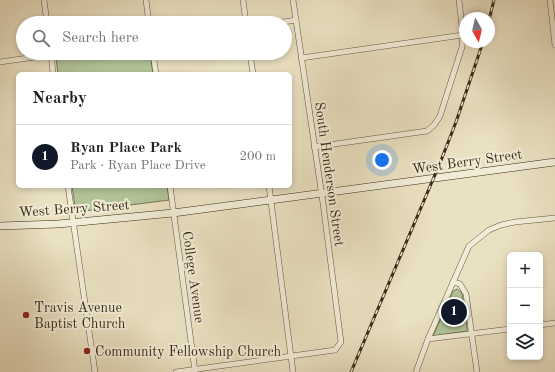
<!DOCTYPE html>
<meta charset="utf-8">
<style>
body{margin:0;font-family:"Old Standard TT",serif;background:#f6f6f6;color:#202124}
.controls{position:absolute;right:12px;bottom:12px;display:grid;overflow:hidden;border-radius:6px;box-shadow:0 2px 6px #0003}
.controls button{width:36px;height:36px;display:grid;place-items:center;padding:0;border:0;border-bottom:1px solid #e0e0e0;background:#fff;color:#202124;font:20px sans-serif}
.compass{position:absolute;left:459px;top:12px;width:36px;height:36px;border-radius:50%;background:#fff;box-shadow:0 2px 6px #0003;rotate:172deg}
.you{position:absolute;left:382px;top:160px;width:14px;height:14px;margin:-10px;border:3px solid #fff;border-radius:50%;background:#1a73e8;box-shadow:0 0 0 6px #1a73e833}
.badge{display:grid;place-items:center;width:26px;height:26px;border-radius:50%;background:#111827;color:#fff;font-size:13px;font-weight:700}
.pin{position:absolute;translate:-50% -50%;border:2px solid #fff;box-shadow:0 1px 4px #0006}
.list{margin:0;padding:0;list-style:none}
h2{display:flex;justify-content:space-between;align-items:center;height:52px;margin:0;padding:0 16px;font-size:17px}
h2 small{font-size:13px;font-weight:400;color:#757577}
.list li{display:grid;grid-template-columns:26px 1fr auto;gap:12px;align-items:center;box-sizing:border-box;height:64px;padding:0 16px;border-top:1px solid #e0e0e0}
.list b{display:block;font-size:15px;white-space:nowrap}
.list p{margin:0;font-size:13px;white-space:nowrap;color:#757577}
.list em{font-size:13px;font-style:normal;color:#757577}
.icon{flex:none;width:22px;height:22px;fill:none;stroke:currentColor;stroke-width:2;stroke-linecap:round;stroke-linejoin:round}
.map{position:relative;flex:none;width:555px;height:372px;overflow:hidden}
.search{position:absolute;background:#fff;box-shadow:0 2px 6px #0003;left:16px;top:16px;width:276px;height:44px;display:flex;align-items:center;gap:10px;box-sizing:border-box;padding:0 14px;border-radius:22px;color:#757577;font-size:15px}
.panel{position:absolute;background:#fff;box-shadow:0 2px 6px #0003;left:16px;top:72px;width:276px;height:116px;border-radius:6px}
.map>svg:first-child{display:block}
.green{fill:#b2c497;stroke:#767857}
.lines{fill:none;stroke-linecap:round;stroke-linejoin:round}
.street-casing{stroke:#675842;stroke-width:6}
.secondary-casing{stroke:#3b2b17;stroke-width:8}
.street{stroke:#f1ecd7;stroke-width:5}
.secondary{stroke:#f1ecd7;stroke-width:7}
.rail-casing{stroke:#3b2b17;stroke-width:3}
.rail{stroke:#f1ecd7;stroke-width:1.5;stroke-dasharray:4.5;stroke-linecap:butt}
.poi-dot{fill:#8f2418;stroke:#f1ecd7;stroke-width:1.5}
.labels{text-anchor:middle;stroke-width:4;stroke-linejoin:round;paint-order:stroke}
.street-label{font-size:14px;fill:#3b2b17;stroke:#f1ecd7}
.poi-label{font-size:14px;fill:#3b2b17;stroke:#f1ecd7;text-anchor:start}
</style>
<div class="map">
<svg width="555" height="372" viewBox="0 0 555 372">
<rect width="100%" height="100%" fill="#eae1c2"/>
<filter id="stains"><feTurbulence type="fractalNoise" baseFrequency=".005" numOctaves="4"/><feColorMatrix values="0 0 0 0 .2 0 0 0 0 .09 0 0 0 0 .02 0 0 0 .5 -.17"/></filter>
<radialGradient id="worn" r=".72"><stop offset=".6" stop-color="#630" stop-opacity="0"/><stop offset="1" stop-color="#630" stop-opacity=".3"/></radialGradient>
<!-- green -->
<g class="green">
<path d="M 95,53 L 150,53 L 153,74 L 58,74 L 56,58 Z"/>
<path d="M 72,186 L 167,186 L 169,200 L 76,212 Z"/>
<path d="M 457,289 L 462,293 L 467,328 L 467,331 L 433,336 L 453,291 Z"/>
</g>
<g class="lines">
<defs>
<g id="street">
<path d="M 44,0 L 47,23"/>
<path d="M 146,0 L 149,23"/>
<path d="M 243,0 L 246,23"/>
<path d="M 550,0 L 555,45"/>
<path d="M 277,23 L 296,20"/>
<path d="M 51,53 L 53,74"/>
<path d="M 153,53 L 156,74"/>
<path d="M 250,53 L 253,74"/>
<path d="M 301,58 L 463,35"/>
<path d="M 0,62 L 63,53"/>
<path d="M 314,147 L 427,131 L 434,125 L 440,116 L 462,47 L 463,35 L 459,0"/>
<path d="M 68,186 L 95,372"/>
<path d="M 170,186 L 195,371"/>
<path d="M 269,186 L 293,372"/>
<path d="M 453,282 L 460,284 L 466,294 L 477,372"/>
<path d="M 540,325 L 555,323"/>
<path d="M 428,339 L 510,329"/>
<path d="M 176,372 L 335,350 L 341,342 L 323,203 L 293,0"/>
<path d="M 416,372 L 428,339 L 469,246 L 489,230 L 501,225 L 515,222 L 555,218"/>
</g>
<path id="secondary" d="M 0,226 L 58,224 L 173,213 L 555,162"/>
</defs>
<!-- street casing -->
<use href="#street" class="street-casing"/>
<!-- secondary casing -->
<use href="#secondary" class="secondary-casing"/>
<!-- street -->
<use href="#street" class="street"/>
<!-- secondary -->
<use href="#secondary" class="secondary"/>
<defs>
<g id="rail">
<path d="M 489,20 L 494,0"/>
<path d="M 351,372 L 440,163 L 456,122 L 483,42"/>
</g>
</defs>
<!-- rail casing -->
<use href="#rail" class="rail-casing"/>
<!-- rail -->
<use href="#rail" class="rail"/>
</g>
<!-- markers -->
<g class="poi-dot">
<circle cx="26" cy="315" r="4"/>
<circle cx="87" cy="351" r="4"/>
</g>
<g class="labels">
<!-- street labels -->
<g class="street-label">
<text transform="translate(467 161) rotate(-8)" y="5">West Berry Street</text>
<text transform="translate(330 174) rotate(82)" y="5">South Henderson Street</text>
<text transform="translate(74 208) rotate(-4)" y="5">West Berry Street</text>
<text transform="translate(194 277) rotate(82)" y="5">College Avenue</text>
</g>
<!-- poi labels -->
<g class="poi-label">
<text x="34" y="312">Travis Avenue<tspan x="34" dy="16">Baptist Church</tspan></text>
<text x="95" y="356">Community Fellowship Church</text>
</g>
</g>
<rect width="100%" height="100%" filter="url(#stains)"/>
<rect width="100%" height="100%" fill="url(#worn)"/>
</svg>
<div class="controls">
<button>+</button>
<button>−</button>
<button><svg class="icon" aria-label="layers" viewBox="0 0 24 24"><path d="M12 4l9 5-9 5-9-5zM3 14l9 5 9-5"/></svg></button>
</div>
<svg class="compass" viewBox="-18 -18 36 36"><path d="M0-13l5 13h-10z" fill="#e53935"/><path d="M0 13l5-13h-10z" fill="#757577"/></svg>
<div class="you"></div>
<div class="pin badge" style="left:454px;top:312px">1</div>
<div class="search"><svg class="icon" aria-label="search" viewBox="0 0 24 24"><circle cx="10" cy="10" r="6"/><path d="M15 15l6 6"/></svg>Search here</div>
<section class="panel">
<h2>Nearby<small></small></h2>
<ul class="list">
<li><span class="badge">1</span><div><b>Ryan Place Park</b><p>Park · Ryan Place Drive</p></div><em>200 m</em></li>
</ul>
</section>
</div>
